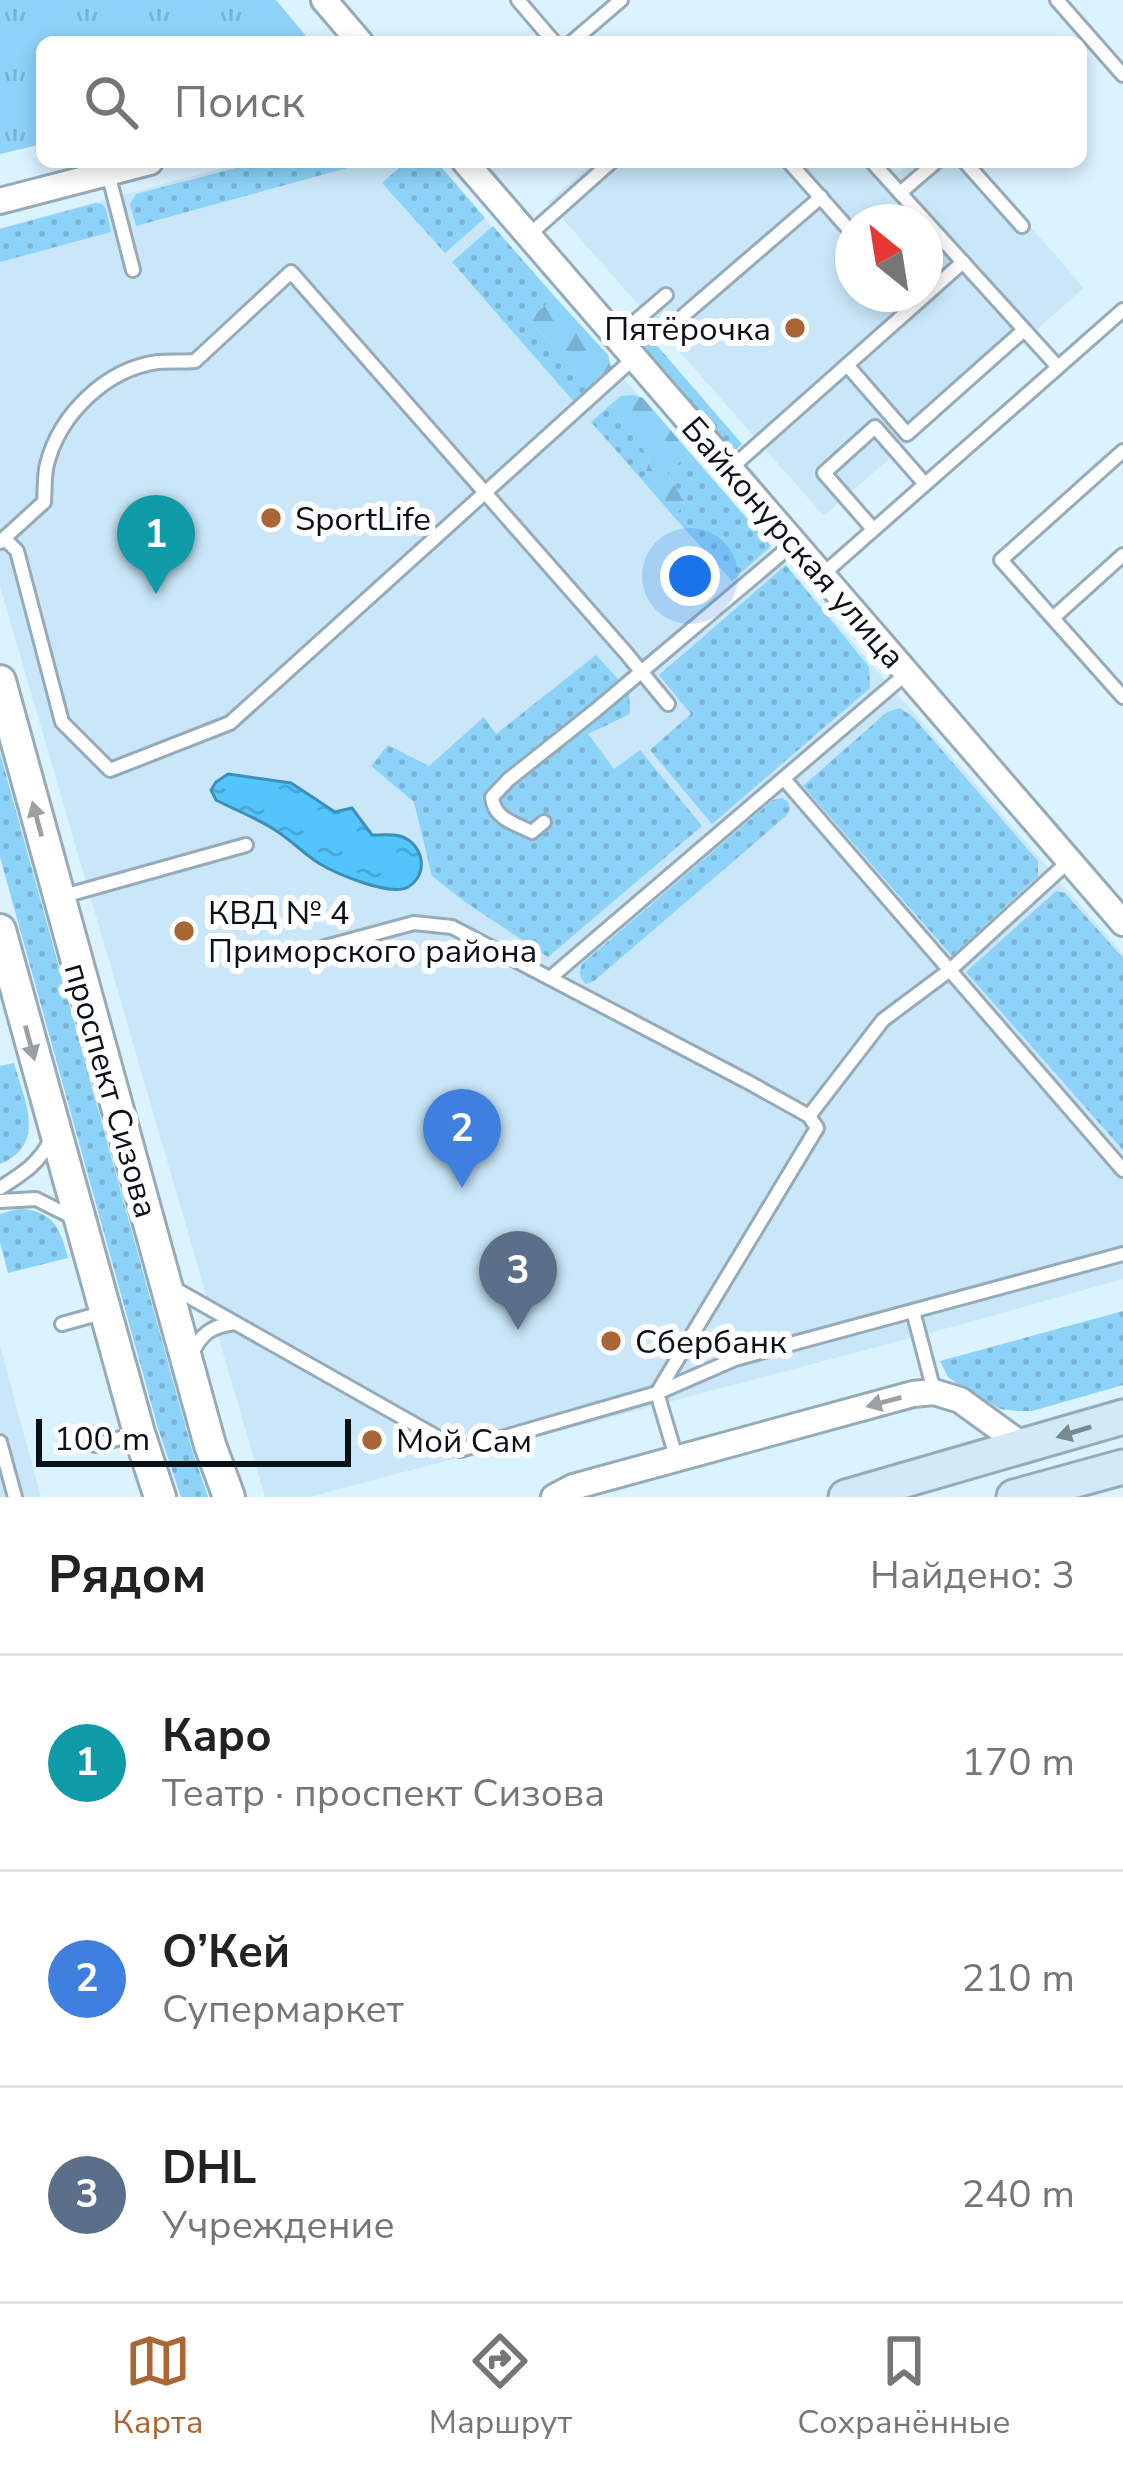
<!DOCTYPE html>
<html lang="ru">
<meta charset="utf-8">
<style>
body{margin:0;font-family:"Nunito Sans",sans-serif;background:#f6f6f6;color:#222}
.compass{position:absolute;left:835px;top:204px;width:108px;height:108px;border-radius:50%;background:#fff;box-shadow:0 6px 18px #0003;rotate:330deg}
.scale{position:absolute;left:36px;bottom:30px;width:315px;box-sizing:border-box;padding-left:12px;border:6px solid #0b1217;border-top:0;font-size:33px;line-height:42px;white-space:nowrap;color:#0b1217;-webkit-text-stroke:9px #fff;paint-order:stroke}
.you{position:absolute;left:690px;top:576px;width:42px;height:42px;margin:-30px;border:9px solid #fff;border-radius:50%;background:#1a73e8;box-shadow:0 0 0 18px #1a73e833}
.badge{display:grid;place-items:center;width:78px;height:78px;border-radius:50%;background:#aa6735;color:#fff;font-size:39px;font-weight:700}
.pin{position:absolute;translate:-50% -99px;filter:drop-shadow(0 3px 6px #0008)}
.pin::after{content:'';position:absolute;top:63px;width:42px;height:36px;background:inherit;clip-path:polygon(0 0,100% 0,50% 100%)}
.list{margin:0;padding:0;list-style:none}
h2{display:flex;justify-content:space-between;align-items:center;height:156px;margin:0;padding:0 48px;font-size:51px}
h2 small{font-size:39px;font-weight:400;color:#767676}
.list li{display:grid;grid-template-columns:78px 1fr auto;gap:36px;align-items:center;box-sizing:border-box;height:216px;padding:0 48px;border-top:3px solid #e0e0e0}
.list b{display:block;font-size:45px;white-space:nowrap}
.list p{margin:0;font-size:39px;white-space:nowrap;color:#767676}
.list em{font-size:39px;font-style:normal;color:#767676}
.icon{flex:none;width:66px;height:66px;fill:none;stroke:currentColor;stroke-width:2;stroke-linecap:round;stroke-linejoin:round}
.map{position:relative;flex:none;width:1123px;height:1497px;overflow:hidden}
.search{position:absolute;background:#fff;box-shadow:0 6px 18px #0003;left:36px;right:36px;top:36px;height:132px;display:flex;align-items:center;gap:30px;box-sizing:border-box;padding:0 42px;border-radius:18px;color:#767676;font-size:45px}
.sheet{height:804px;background:#fff}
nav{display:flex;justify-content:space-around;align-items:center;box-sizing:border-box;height:168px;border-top:3px solid #e0e0e0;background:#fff;font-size:33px;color:#767676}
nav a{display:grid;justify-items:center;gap:6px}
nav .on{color:#aa6735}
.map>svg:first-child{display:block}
.built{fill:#c9e7f8;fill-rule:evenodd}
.grass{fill:url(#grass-dots)}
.forest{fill:url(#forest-firs)}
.park{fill:url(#park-tufts)}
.water{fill:url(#water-ripples);stroke:#3d8fb8;stroke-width:3}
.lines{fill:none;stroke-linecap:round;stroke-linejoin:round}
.service-casing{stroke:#96abb7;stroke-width:18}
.minor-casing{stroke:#96abb7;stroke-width:30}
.tertiary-casing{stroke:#96abb7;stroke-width:36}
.secondary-casing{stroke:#96abb7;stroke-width:39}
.service{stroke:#fff;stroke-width:12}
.minor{stroke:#fff;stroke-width:24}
.tertiary{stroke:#fff;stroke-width:30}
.secondary{stroke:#d1eaf7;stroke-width:33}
.oneway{fill:#9da0a2}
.oneway2{fill:#788992}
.poi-dot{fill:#aa6735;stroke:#fff;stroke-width:4.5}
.labels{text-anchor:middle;stroke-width:12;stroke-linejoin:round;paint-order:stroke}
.poi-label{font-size:33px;fill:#0b1217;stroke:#fff;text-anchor:start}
.street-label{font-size:33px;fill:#0b1217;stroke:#fff}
</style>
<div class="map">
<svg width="1123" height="1497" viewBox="0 0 1123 1497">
<defs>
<pattern id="grass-dots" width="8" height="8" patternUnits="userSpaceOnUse" patternTransform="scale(3)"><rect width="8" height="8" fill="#8dd2f8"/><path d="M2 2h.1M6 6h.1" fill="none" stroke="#78b3d4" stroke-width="1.8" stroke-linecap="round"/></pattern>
<pattern id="forest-firs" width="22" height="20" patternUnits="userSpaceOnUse" patternTransform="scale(3)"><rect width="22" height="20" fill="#8dd2f8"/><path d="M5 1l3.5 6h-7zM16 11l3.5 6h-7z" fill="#78b3d4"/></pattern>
<pattern id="park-tufts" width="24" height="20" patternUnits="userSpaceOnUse" patternTransform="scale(3)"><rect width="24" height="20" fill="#8dd2f8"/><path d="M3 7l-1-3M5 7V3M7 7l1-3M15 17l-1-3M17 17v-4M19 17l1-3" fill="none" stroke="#78b3d4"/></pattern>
<pattern id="water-ripples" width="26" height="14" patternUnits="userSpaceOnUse" patternTransform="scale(3)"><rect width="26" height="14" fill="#53c5fd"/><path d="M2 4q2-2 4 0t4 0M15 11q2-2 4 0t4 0" fill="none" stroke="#47a8d8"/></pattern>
</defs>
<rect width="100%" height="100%" fill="#dbf2ff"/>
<!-- built -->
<g class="built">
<path d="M 245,162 L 436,162 L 1123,954 L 1123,1279 L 930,1333 L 309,1497 L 265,1497 L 0,586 L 0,228 Z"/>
<path d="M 594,162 L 886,162 L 897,174 L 911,162 L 974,162 L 1084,288 L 824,516 L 548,202 ZM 853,222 L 925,222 L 925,294 L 853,294 Z"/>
<path d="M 0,1346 L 41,1497 L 0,1497 Z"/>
</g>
<!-- grass -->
<g class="grass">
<path d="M 259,162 L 350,162 L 351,167 L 136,226 L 130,204 L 136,194 Z"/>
<path d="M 406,162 L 437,162 L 485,218 L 445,253 L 382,183 Z"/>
<path d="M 96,203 L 102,204 L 106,209 L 111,232 L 0,262 L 0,229 Z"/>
<path d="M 493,226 L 555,297 L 529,319 L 591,390 L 576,404 L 452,262 Z"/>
<path d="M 647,334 L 742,444 L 734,451 L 639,341 Z"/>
<path d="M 609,406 L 650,458 L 643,481 L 591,422 Z"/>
<path d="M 690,453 L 771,546 L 732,581 L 674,517 L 685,503 L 667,473 Z"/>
<path d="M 786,565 L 869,667 L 870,688 L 712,824 L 650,750 L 691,714 L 659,675 Z"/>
<path d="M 596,655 L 629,691 L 630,714 L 588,734 L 614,769 L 640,750 L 702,826 L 548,957 L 465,902 L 432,876 L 414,802 L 371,766 L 388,745 L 429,766 L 484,717 L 496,734 Z"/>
<path d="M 900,708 L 913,717 L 1038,861 L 1038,876 L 952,956 L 803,786 L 887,712 Z"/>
<path d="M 0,753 L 192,1450 L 208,1497 L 181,1497 L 158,1428 L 0,857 Z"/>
<path d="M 782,798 L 788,802 L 790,809 L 786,816 L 594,981 L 586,984 C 579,978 579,973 582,964 L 773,800 Z"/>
<path d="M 1056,891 L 1065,893 L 1123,958 L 1123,1150 L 966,972 Z"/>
<path d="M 14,1063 C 24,1100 48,1145 0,1164 L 0,1066 Z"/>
<path d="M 21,1208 C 55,1214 59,1226 68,1258 L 8,1273 L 0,1242 L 0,1214 Z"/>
<path d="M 1123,1311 L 1123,1385 L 1032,1411 L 1017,1411 L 1000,1409 L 961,1386 L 948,1377 L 940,1361 Z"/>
</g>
<!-- forest -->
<g class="forest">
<path d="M 555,297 L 608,355 L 611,368 L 606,378 L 591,390 L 529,319 Z"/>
<path d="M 634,395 L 643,398 L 690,453 L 667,473 L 685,503 L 674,517 L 643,481 L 650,458 L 609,406 L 621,396 Z"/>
</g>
<!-- park -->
<path class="park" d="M 0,0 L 276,0 L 311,42 L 42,42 L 42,144 L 0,154 Z"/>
<!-- water -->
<path class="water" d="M 228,774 L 291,783 L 335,812 L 352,808 L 372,835 C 380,835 392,834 400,836 C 423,843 430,874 408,887 C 391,897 337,874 320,864 C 304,854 291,840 275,830 C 257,818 235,810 216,800 L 211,790 L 216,782 Z"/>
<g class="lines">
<defs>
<g id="service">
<path d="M 518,0 L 554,42"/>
<path d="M 1057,0 L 1123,75"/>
<path d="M 572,42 L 621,0"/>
<path d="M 789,162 L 853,234"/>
<path d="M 872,162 L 1058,367"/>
<path d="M 965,162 L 1022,226"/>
<path d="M 108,173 L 133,270"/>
<path d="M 900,193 L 936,162"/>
<path d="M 529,235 L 611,162"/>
<path d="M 684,315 L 821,197"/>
<path d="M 617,337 L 666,295"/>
<path d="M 847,365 L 907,434 L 1024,330"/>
<path d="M 1123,451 L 1001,560 L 1123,697"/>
<path d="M 731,468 L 963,262"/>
<path d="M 873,529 L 824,473 L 875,427 L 925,484"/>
<path d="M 5,539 L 17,551 L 62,722 L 110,770 L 230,723 L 634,358"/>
<path d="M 0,542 L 44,502 C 45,490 44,476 47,464 C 60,414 106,369 158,362 C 170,361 183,362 195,361 L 291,272 L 626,653 L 668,704"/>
<path d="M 822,575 L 1123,310"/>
<path d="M 1054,617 L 1123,555"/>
<path d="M 784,779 L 1123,1170"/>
<path d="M 544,822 L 532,832 C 514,823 494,819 492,797 L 508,780 L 596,710 L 794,543"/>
<path d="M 60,897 L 246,845"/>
<path d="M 325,947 L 414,923 L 452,927 L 748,1082 L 809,1116 L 817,1128 L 657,1393 L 677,1460"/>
<path d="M 550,978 L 907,673"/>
<path d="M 809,1116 L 883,1020 L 950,970 L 1069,861"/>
<path d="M 0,1188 C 22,1174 40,1163 51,1139"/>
<path d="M 0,1201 L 36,1199 L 72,1217"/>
<path d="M 170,1286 L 460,1450 L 657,1393 L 735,1359 L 1123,1254"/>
<path d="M 913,1311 L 934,1391"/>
<path d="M 62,1324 L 105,1312"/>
<path d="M 192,1354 C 201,1333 212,1326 235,1323"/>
<path d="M 0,1442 L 15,1497"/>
<path d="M 95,1445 L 139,1433"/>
</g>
<g id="minor">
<path d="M 324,0 L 360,42"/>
<path d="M 465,162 L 1123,923"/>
<path d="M 0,201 L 150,162"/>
<path d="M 554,1497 L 573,1487 L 913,1394 L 934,1392 L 960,1400 L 1025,1447"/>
</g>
<g id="tertiary">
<path d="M 0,681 L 210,1445 L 229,1497"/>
<path d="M 0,930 L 139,1433 L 160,1497"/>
</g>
<g id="secondary">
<path d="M 846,1497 L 1123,1417"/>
<path d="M 1014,1497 L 1123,1467"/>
</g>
</defs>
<!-- service casing -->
<use href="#service" class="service-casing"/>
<!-- minor casing -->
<use href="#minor" class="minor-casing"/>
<!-- tertiary casing -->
<use href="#tertiary" class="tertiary-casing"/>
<!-- secondary casing -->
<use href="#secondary" class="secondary-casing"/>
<!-- service -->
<use href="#service" class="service"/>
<!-- minor -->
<use href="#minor" class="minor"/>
<!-- tertiary -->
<use href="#tertiary" class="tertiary"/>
<!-- secondary -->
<use href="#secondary" class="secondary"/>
</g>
<!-- one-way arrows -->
<defs><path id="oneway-solid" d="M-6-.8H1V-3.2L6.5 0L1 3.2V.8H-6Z" transform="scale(3)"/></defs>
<g class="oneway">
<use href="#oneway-solid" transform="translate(37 819) rotate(-105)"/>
<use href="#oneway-solid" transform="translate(30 1043) rotate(75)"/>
<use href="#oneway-solid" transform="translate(884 1402) rotate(165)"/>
</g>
<use class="oneway2" href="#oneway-solid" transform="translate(1074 1432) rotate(163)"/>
<!-- markers -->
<g class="poi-dot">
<circle cx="795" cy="328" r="12"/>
<circle cx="271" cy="518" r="12"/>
<circle cx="184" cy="931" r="12"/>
<circle cx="611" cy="1341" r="12"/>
<circle cx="372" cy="1440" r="12"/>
</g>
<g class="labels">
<!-- poi labels -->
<g class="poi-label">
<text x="771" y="340" text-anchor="end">Пятёрочка</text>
<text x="295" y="530">SportLife</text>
<text x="208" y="924">КВД № 4<tspan x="208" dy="38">Приморского района</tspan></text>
<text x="635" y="1353">Сбербанк</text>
<text x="396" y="1452">Мой Сам</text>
</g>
<!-- street labels -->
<g class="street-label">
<text transform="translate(794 542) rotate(49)" y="12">Байконурская улица</text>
<text transform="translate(112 1090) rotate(74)" y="12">проспект Сизова</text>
</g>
</g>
</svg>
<svg class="compass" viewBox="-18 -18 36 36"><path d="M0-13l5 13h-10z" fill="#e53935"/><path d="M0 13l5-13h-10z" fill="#767676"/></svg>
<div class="scale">100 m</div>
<div class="you"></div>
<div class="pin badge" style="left:156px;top:594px;background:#0f9aa8">1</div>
<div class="pin badge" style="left:462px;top:1188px;background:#3f7fe0">2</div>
<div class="pin badge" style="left:518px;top:1330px;background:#5c6f8a">3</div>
<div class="search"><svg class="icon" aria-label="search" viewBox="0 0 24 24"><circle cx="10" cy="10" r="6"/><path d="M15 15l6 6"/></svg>Поиск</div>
</div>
<section class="sheet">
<h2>Рядом<small>Найдено: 3</small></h2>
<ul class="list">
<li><span class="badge" style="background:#0f9aa8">1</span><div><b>Каро</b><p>Театр · проспект Сизова</p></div><em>170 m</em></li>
<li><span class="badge" style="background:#3f7fe0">2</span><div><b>О’Кей</b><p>Супермаркет</p></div><em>210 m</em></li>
<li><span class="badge" style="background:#5c6f8a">3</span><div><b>DHL</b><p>Учреждение</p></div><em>240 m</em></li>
</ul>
</section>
<nav>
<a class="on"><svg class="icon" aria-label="map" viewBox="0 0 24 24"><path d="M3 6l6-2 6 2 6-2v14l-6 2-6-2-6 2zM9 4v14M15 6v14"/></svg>Карта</a>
<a><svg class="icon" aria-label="directions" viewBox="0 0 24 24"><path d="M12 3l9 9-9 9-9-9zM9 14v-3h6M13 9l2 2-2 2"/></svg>Маршрут</a>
<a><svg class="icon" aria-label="saved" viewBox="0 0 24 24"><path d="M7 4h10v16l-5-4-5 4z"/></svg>Сохранённые</a>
</nav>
